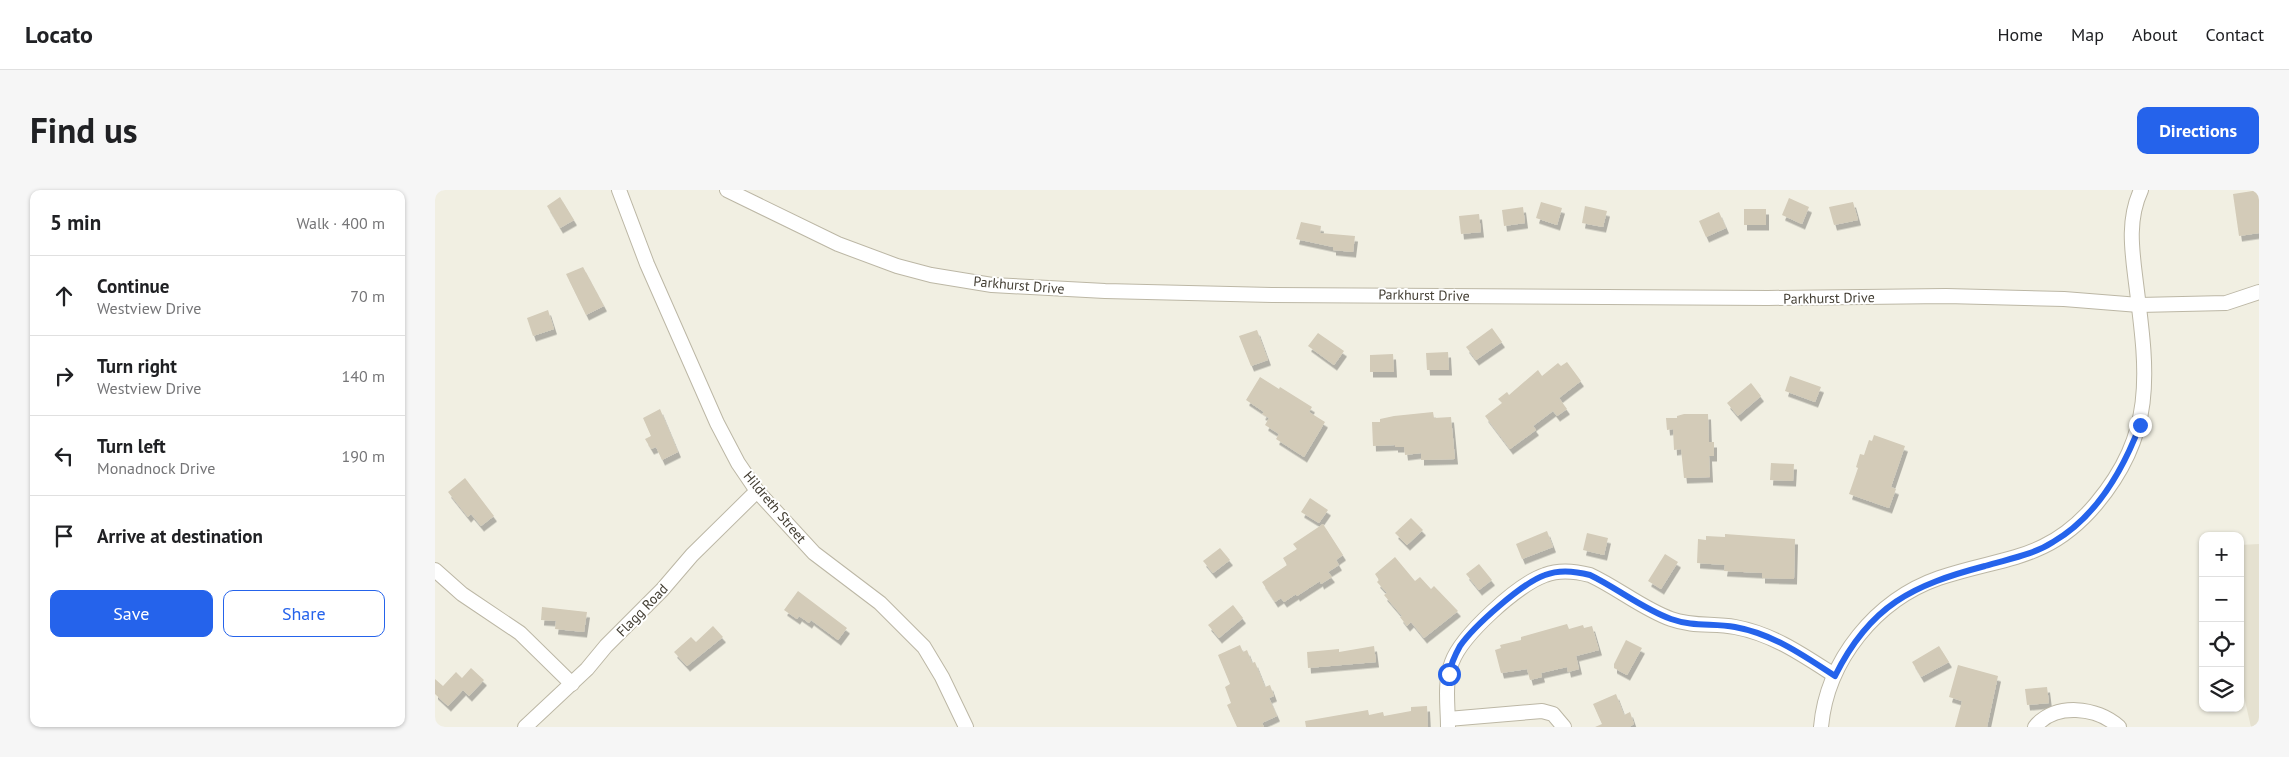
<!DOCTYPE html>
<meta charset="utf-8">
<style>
body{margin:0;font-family:"PT Sans",sans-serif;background:#f6f6f6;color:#202124}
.controls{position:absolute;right:15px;bottom:15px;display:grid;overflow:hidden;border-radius:10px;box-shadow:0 1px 4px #0004}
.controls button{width:45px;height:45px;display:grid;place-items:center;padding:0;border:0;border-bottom:1px solid #e0e0e0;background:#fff;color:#202124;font:25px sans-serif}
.stop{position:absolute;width:15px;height:15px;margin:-11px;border:4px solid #2563eb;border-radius:50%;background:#fff}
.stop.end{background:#2563eb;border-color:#fff;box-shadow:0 1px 5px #0008}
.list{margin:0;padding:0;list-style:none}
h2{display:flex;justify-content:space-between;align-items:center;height:65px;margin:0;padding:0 20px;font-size:21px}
h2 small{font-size:16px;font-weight:400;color:#757577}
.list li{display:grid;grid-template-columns:32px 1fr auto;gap:15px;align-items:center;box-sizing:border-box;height:80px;padding:0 20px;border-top:1px solid #e0e0e0}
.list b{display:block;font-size:19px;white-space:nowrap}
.list p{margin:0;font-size:16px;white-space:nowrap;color:#757577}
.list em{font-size:16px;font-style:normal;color:#757577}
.actions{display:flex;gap:10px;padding:15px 20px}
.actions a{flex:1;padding:11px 0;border:1px solid #2563eb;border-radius:10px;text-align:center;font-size:18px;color:#2563eb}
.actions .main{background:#2563eb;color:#fff}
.icon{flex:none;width:28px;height:28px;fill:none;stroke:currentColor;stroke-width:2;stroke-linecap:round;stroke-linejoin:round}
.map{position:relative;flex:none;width:1824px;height:537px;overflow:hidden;border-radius:10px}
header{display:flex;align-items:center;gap:30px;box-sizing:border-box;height:70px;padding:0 25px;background:#fff;border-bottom:1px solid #e0e0e0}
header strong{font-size:24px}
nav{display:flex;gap:28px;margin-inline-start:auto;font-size:18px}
.intro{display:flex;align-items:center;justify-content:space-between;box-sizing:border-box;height:120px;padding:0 30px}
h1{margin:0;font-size:35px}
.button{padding:12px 22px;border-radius:10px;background:#2563eb;color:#fff;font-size:18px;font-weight:700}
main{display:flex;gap:30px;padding:0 30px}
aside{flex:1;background:#fff;border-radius:10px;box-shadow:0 1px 4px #0004}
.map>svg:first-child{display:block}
.residential{fill:#e5e1d0}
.building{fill:#d3cbb8;filter:url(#shadow)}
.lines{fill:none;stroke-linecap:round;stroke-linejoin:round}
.minor-casing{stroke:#bcb7a5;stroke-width:16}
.minor{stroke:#fff;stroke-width:14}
.route{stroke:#2563eb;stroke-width:6}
.labels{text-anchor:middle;stroke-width:4;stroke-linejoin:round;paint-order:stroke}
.street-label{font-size:14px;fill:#433e33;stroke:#fff}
</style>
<header>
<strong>Locato</strong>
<nav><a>Home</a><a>Map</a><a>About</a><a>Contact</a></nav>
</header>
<div class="intro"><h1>Find us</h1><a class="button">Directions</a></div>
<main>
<aside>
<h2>5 min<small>Walk · 400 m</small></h2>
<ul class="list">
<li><svg class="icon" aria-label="ahead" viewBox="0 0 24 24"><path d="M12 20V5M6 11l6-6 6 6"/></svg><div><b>Continue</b><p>Westview Drive</p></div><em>70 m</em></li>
<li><svg class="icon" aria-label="right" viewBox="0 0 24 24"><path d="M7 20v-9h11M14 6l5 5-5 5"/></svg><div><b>Turn right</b><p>Westview Drive</p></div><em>140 m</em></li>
<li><svg class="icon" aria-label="left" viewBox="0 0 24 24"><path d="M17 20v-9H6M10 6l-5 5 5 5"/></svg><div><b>Turn left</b><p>Monadnock Drive</p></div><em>190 m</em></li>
<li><svg class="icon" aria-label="arrive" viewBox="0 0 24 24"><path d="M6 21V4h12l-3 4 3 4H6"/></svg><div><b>Arrive at destination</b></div></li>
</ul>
<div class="actions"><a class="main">Save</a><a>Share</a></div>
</aside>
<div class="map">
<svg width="1824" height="537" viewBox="0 0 1824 537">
<defs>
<filter id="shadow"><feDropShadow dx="3" dy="5.5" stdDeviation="0" flood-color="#0004"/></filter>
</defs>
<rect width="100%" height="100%" fill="#f1efe2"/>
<!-- residential -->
<path class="residential" d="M 1824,354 L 1824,537 L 1816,537 L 1805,489 L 1805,355 Z"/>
<!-- building -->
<g class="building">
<path d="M 1824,0 L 1824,43 L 1804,46 L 1798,4 Z"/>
<path d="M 125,7 L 139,30 L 125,38 L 112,16 Z"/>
<path d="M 1354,8 L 1374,17 L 1367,34 L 1347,25 Z"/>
<path d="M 1106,12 L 1127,18 L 1122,35 L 1101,28 Z"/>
<path d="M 1418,12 L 1423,30 L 1399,35 L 1394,17 Z"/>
<path d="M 1150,16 L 1172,21 L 1168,37 L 1147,33 Z"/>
<path d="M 1088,17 L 1090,33 L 1069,36 L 1067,20 Z"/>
<rect x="1309" y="19" width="22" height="16"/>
<path d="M 1284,22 L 1291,38 L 1271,47 L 1264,31 Z"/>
<path d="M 1044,24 L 1046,42 L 1026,44 L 1024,26 Z"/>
<path d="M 866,32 L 886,36 L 885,43 L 920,46 L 918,62 L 898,60 L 898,57 L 861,49 Z"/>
<path d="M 148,77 L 169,116 L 151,125 L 131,84 Z"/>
<path d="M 113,120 L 119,139 L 98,146 L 92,128 Z"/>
<path d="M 1057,138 L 1067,152 L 1041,170 L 1031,157 Z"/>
<path d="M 822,140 L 833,170 L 816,176 L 804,146 Z"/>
<path d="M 883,143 L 909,161 L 899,175 L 873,156 Z"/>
<path d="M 1013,162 L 1014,180 L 992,180 L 991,163 Z"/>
<path d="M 958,164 L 959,182 L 935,182 L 935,165 Z"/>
<path d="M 1132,172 L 1146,191 L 1124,208 L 1132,219 L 1122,226 L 1118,221 L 1098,236 L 1101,240 L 1075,259 L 1050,226 L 1067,213 L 1063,209 L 1072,202 L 1074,205 L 1103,180 L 1107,186 L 1123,173 L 1126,176 Z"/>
<path d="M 1355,186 L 1386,197 L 1380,212 L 1350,201 Z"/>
<path d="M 825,187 L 844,199 L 845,197 L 877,217 L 874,222 L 890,232 L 869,267 L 841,249 L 844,244 L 830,235 L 834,228 L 827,224 L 829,222 L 811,210 Z"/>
<path d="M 1316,193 L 1326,206 L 1303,226 L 1292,213 Z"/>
<path d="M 225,219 L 243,262 L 227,270 L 221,257 L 216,259 L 210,249 L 216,246 L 208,228 Z"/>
<path d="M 998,222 L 999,228 L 1016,227 L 1020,269 L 986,270 L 986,263 L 970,265 L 969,257 L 960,257 L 960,255 L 938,256 L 937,232 L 945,232 L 945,229 L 959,226 Z"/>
<path d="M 1249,224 L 1273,224 L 1274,252 L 1279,252 L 1279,266 L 1274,266 L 1275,287 L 1249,288 L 1246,259 L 1239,260 L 1238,239 L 1232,240 L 1231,228 L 1242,228 L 1242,226 Z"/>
<path d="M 1439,245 L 1470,256 L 1456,297 L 1461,299 L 1454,318 L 1414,304 L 1423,278 L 1421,277 L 1425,264 L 1429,265 L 1434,250 L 1437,251 Z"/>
<path d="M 1336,273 L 1359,274 L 1358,291 L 1335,290 Z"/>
<path d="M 30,288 L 59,326 L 46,336 L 36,324 L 33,327 L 13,302 Z"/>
<path d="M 875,308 L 893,320 L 884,333 L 866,322 Z"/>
<path d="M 976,328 L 988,340 L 972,355 L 960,343 Z"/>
<path d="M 888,334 L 908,365 L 901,370 L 904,375 L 893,382 L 897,387 L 886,394 L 885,391 L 862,406 L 861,404 L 849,412 L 846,408 L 840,412 L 827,392 L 852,375 L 848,368 L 862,359 L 858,354 Z"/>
<path d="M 1112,341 L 1118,357 L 1087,369 L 1081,354 Z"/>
<path d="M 1152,343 L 1173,348 L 1169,365 L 1148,360 Z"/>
<path d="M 1290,344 L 1360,349 L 1359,389 L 1327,388 L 1327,383 L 1289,381 L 1290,375 L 1262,373 L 1263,349 L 1271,350 L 1271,346 L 1290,347 Z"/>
<path d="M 785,358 L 795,370 L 778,383 L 768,371 Z"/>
<path d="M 1230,364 L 1243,372 L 1226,399 L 1213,391 Z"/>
<path d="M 960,367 L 980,391 L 985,387 L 996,399 L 999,396 L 1023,421 L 989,448 L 976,432 L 972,436 L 965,427 L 967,426 L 949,405 L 952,403 L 942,392 L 944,390 L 940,384 Z"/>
<path d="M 1044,374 L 1057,390 L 1044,400 L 1031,384 Z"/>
<path d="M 363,401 L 412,438 L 403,450 L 376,430 L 374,433 L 364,426 L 362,429 L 349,420 Z"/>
<path d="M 798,415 L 808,428 L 784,448 L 773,435 Z"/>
<path d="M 107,417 L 152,422 L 149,442 L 120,439 L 121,431 L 106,430 Z"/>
<path d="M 1132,434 L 1134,439 L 1148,435 L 1149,438 L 1157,436 L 1164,460 L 1141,466 L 1144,479 L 1133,482 L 1132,477 L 1106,483 L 1107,487 L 1095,490 L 1092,479 L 1066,483 L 1060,460 L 1066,458 L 1065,455 L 1086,450 L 1086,447 Z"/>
<path d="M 278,436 L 288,447 L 252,476 L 239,462 L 256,447 L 261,452 Z"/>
<path d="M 1191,450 L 1207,458 L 1192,485 L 1179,478 L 1179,474 Z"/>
<path d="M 805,455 L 808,462 L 812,460 L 817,473 L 820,472 L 830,497 L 835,495 L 839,506 L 834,508 L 842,526 L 827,533 L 829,537 L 802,537 L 792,515 L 796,513 L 790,497 L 795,494 L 783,465 Z"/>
<path d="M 939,456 L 941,472 L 873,478 L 872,462 L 904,459 L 904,462 Z"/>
<path d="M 1504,456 L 1514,472 L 1486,487 L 1477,472 Z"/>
<path d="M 1523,475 L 1563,486 L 1552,537 L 1520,537 L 1527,511 L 1514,507 Z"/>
<path d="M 36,478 L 49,490 L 34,506 L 28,500 L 13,516 L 0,504 L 0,489 L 8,496 L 21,482 L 27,488 Z"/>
<path d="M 1612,497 L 1614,513 L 1592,515 L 1590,499 Z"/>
<path d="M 1181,504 L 1189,525 L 1195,522 L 1199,534 L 1194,537 L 1160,537 L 1167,534 L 1158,514 Z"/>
<path d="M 992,516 L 993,537 L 871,537 L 870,531 L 933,520 L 934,525 L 948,522 L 949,526 L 976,521 L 976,517 Z"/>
</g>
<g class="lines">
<defs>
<g id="minor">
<path d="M 184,0 L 212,74 L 282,233 L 303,273 L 322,301 L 379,363 L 445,413 L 489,457 L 507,487 L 531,537"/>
<path d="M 292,0 L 403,54 L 462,76 L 496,85 L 557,95 L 670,101 L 839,105 L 1333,108 L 1511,106 L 1629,109 L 1704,115 L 1791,113 L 1824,102"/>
<path d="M 0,380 L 27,404 L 85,443 L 137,494"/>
<path d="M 1013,529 L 1107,521 L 1118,524 L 1129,537"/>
<path d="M 90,537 L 152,479 L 171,456 L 227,400 L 257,365 L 322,301"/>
<path d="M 1013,537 C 1013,516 1009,493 1017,472 C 1027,445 1083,394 1110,385 C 1125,379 1140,381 1155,385 C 1183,398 1208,419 1236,429 C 1258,437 1279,433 1300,437 C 1338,444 1368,465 1399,485"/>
<path d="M 1386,537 C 1392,470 1441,410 1504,388 C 1569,366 1612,372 1661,314 C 1722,241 1712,181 1701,93 C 1697,61 1692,30 1706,0"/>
<path d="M 1600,537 C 1620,512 1662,517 1684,537"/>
</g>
</defs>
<!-- minor casing -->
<use href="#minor" class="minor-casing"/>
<!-- minor -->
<use href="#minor" class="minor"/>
</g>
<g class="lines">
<!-- route -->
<path class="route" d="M 1014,484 C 1016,474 1020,465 1025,456 C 1039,436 1087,393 1110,385 C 1125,379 1140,381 1155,385 C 1182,398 1208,419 1236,429 C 1258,437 1278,433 1300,437 C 1338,444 1368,465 1400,486 C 1435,415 1478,395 1550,376 C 1573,369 1598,365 1618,352 C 1661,327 1688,280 1705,235"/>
</g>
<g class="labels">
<!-- street labels -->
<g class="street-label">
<text transform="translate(584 95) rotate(5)" y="5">Parkhurst Drive</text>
<text transform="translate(989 105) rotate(1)" y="5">Parkhurst Drive</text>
<text transform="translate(1394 108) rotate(-1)" y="5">Parkhurst Drive</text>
<text transform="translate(340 317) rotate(50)" y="5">Hildreth Street</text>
<text transform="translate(207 420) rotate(-46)" y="5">Flagg Road</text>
</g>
</g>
</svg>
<div class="controls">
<button>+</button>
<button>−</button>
<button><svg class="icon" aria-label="locate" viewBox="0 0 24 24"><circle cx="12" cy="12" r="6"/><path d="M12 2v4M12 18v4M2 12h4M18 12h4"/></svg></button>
<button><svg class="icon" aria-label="layers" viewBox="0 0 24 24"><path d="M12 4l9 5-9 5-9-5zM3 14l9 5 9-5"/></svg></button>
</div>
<div class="stop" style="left:1014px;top:484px"></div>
<div class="stop end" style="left:1705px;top:235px"></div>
</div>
</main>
